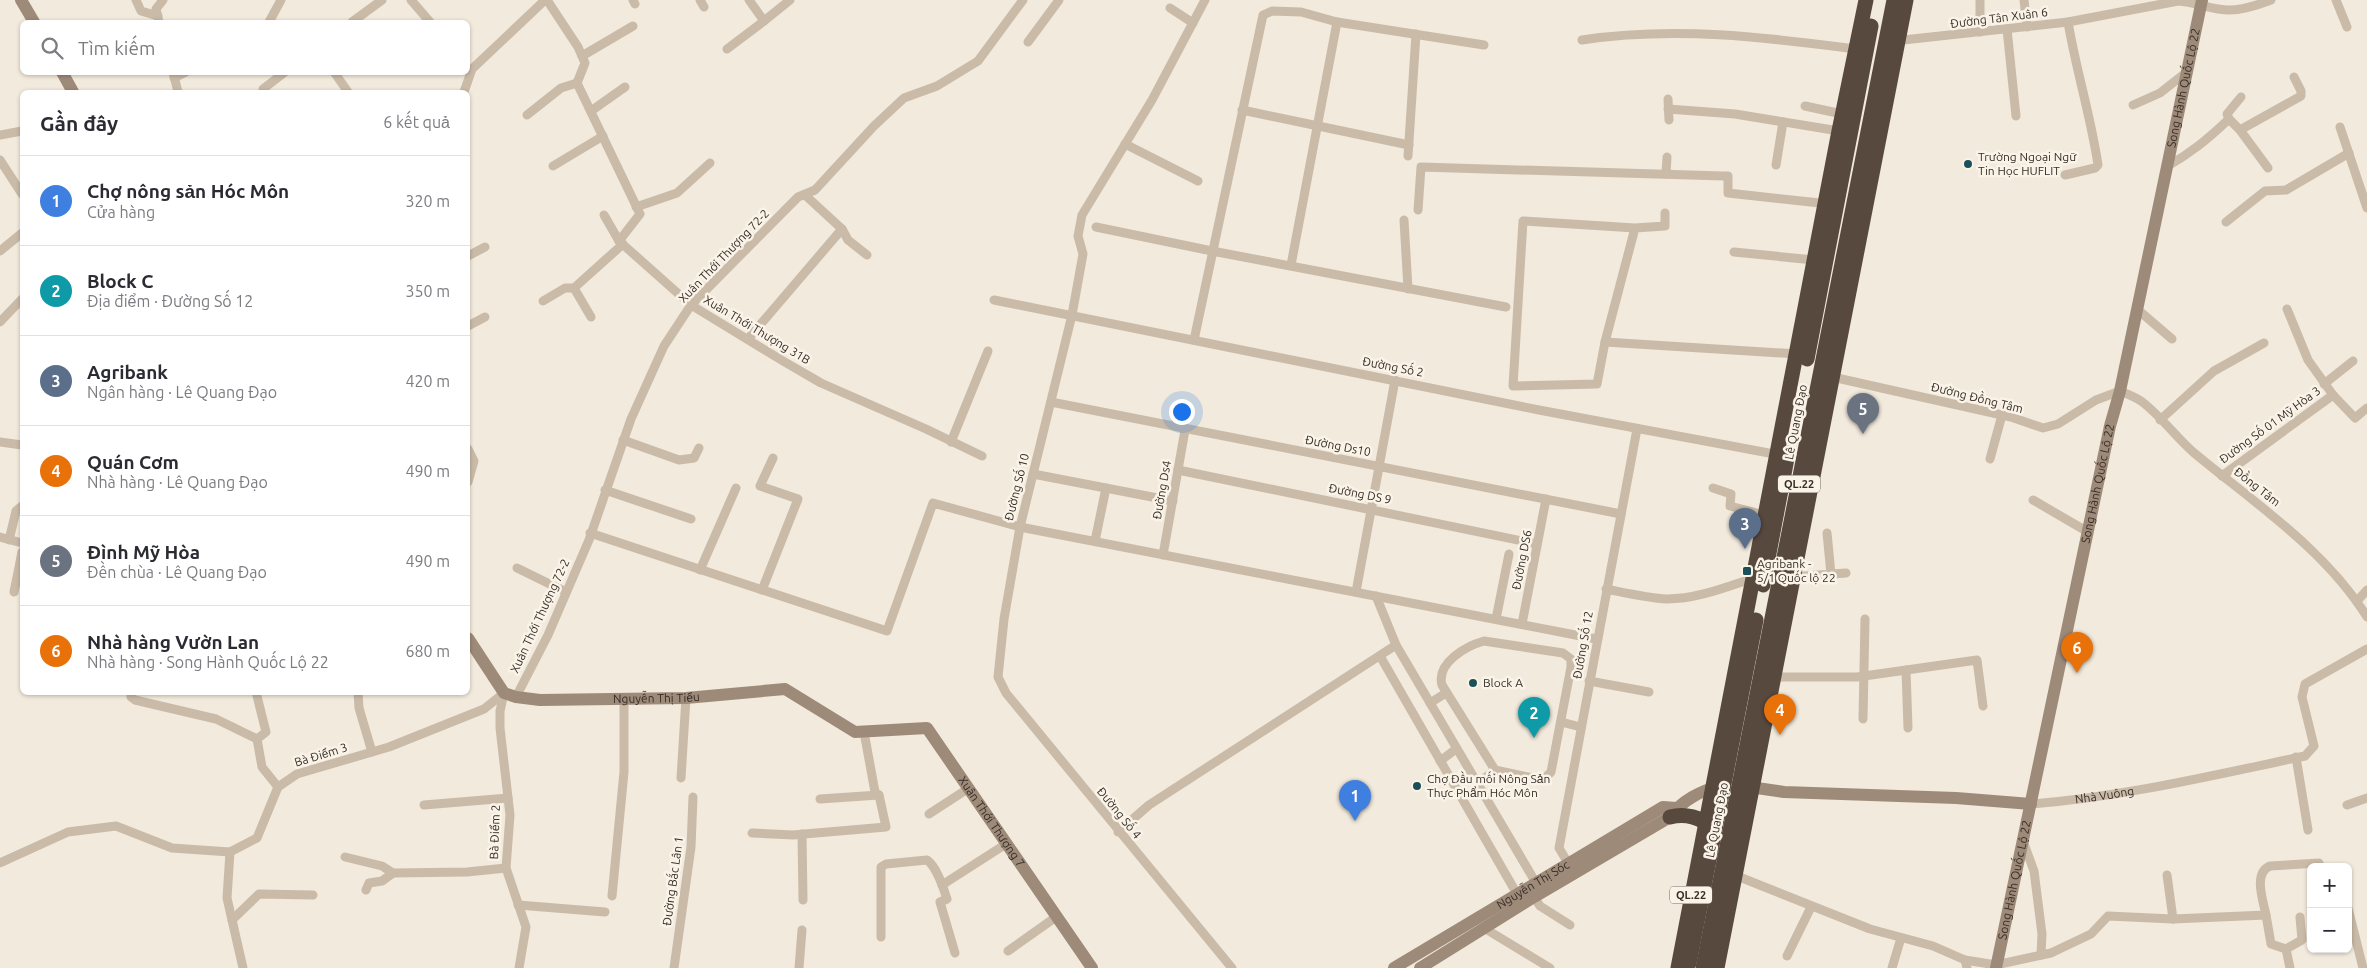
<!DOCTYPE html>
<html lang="vi">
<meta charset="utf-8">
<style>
body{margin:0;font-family:Ubuntu,sans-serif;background:#f2f2f3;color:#2b2b33}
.controls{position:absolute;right:15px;bottom:15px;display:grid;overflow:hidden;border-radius:8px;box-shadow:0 1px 4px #0004}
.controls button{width:45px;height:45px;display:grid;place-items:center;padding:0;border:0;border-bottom:1px solid #e1e1e2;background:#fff;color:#2b2b33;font:25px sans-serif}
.you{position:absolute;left:1181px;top:411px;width:18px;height:18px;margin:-12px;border:4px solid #fff;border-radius:50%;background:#1a73e8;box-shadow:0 0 0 8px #1a73e833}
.badge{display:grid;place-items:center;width:32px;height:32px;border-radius:50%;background:#1d4f59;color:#fff;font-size:16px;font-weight:700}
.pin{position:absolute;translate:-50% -41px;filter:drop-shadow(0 1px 2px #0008)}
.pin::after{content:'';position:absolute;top:26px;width:18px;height:15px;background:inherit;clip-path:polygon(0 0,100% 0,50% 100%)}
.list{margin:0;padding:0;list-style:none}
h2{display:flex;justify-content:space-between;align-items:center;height:65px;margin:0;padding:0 20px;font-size:21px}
h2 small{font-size:16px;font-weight:400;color:#7c7c81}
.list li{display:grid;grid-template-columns:32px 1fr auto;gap:15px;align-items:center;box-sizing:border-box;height:90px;padding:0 20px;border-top:1px solid #e1e1e2}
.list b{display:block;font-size:19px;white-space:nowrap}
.list p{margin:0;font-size:16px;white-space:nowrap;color:#7c7c81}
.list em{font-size:16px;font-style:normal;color:#7c7c81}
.icon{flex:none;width:28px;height:28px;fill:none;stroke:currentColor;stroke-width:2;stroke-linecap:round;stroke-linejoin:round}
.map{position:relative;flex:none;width:2367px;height:968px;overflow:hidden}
.search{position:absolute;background:#fff;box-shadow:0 1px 4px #0004;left:20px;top:20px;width:450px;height:55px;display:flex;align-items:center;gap:12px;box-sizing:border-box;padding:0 18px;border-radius:8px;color:#7c7c81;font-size:19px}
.panel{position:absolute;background:#fff;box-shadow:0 1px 4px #0004;left:20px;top:90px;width:450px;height:605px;border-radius:8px}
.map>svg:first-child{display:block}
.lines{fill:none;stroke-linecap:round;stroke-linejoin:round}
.street{stroke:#cabba8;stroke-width:9}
.secondary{stroke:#9e8a79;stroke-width:12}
.highway{stroke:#58493f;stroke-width:15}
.poi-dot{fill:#1d4f59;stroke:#faf3e8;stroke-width:2}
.labels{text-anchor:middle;stroke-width:5;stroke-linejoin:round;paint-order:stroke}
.shield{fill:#faf3e8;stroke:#726962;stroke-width:1}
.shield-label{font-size:11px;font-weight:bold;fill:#372e28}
.street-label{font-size:12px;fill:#372e28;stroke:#faf3e8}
.poi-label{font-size:12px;fill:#372e28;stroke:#faf3e8;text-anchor:start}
</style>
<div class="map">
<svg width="2367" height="968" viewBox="0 0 2367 968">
<rect width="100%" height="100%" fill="#f2eadc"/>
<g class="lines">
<!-- street -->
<g class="street">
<path d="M 136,0 L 141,11 L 158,16"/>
<path d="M 411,0 L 430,22"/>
<path d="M 547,0 L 578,47 L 585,63 L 577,83 L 640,214 L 619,241 L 691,305 L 783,361 L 821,383 L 926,429 L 982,456"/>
<path d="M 633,0 L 635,4"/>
<path d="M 700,0 L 704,7"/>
<path d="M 1205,0 L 1152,100 L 1082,215 L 1078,236 L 1083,254 L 1072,315 L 1020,527 L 1004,619 L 998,677 L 1006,693 L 1232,968"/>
<path d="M 1980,0 L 1980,32"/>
<path d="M 2024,0 L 2027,27"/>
<path d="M 2336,0 L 2347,27"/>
<path d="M 1170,8 L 1193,23"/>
<path d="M 764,21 L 790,0"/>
<path d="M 159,22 L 156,9 L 163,0"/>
<path d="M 269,22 L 281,0"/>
<path d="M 352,22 L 382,0"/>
<path d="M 2007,29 L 2016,116"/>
<path d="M 1582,40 C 1673,26 1765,37 1856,49"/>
<path d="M 1894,41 L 2068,22 L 2178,1 C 2196,2 2212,10 2229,10 C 2244,10 2258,5 2271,0"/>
<path d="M 1028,42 L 1059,0"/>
<path d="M 727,49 L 764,21 L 749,0"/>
<path d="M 582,56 L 633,26"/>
<path d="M 173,72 L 178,92"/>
<path d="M 334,72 L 348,92"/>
<path d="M 174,78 L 186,72"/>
<path d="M 263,89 L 285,72"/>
<path d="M 464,92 L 472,69 L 545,0"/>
<path d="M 1668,99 L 1669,120"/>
<path d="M 2133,105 L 2160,93 L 2188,71"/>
<path d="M 1805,106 L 1842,114"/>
<path d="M 1668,109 L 1735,114 L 1839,131"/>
<path d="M 1242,110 L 1409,145"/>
<path d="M 591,111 L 625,87"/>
<path d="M 527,115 L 561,88 L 577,83"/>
<path d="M 2229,119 L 2240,130 L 2268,168"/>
<path d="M 2340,127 L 2367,208"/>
<path d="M 2240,130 L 2301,96 L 2301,91 L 2294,77"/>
<path d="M 0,135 L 22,131"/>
<path d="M 1125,144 L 1198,181"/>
<path d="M 1408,156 L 1416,34"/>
<path d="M 0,160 L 22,194"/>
<path d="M 1776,165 L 1783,122"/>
<path d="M 553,166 L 603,136"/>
<path d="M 2166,167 C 2191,153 2208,139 2229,119 L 2227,114 L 2241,97"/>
<path d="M 1666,174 L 1667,157"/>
<path d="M 2065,175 L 2095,168 L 2098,165 C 2091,117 2076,70 2068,22"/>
<path d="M 805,195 L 842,229 L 848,240 L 867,255"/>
<path d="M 636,207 L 677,193 L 710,163"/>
<path d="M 1418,210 L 1421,167 L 1723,176 L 1728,176 L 1728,193 L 1829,204"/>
<path d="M 604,215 L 619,241"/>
<path d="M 1404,220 L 1408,289"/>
<path d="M 2226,222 L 2265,191 L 2286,190 L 2349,153"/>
<path d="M 1096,227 L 1212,251 L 1506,307"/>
<path d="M 1635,228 L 1605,342 L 1597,384 L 1513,386 L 1523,221 L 1635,228 L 1665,226 L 1665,213"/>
<path d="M 0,251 L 22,233"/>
<path d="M 1734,252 L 1814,260"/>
<path d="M 468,256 L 485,247"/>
<path d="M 1291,265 L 1337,22"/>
<path d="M 994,300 L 1539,410 L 1780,455"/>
<path d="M 543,301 L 565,288 L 574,288"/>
<path d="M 2137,309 L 2172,339"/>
<path d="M 2287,309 L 2308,360 L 2333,395 L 2355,418 L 2367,408"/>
<path d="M 591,317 L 574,288 L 623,244"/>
<path d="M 0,322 L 22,299"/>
<path d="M 468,326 L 485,317"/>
<path d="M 748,339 L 842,229"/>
<path d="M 1194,340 L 1263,15 L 1272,11 L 1301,12 L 1337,22 L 1484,45"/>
<path d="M 1605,342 L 1797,354"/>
<path d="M 1828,376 L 2011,417 L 2043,428 L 2058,424 L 2096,400 L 2120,391 C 2127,394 2135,397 2141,401 C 2160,415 2175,436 2193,452 C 2253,502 2325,549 2367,617"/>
<path d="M 2324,384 L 2353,361"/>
<path d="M 1051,402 L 1621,514"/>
<path d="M 2160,420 L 2214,371 L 2264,343"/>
<path d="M 623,440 L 679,460 L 694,458 L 699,448"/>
<path d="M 0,442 L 22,445"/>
<path d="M 951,442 L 988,351"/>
<path d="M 468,449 L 474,461 L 468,482"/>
<path d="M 1990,459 L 2002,415"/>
<path d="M 1178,470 L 1537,544"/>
<path d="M 1033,474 L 1173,501"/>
<path d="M 2222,476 L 2333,395"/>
<path d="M 1713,488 L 1731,494 L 1730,506 L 1764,515"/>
<path d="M 605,490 L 691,519"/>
<path d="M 2033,500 L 2088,532"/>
<path d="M 590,533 L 887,631 L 933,503 L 1020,527 L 1596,639"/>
<path d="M 1827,533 L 1831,574"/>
<path d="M 0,537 L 22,543"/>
<path d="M 9,540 L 16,511 L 22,506"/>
<path d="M 1095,541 L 1106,488"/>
<path d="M 1163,555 L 1185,430"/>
<path d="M 517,568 L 566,592"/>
<path d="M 700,570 L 736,488"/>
<path d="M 1791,577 L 1846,573"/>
<path d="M 1606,589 C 1626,593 1647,598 1667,599 C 1697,599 1726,587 1754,578"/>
<path d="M 762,590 L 798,499 L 760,486 L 773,458"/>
<path d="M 14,592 L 22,552"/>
<path d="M 1356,592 L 1395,380"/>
<path d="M 1376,596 L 1396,645 L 1536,883"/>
<path d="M 2357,601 L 2367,590"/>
<path d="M 1496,619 L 1509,554"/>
<path d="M 1522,624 L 1546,499"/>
<path d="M 1484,641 L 1563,653 L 1571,659 L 1571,667 L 1551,772 L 1546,777 L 1538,779 L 1495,770 L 1442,685 C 1436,663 1466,646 1484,641 Z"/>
<path d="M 1380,656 L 1517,894"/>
<path d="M 1906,670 L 1908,728"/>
<path d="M 1771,677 L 1857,677 L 1977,660 L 1983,706"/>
<path d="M 1589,681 L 1649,692"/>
<path d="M 131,692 L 131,697 L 135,700 L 216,719 L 257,739"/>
<path d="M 256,692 L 266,732 L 257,739"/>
<path d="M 358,692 L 359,708 L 372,752"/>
<path d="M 504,693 L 500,711 L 500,728 L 510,815 L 506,868 L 526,927 L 519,968"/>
<path d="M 516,697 L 548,635 L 589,540 L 631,419 L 664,346 L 691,305 L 798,197 L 815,190 L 874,126 L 904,98 L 937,86 L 978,61 L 1023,0"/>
<path d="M 1430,703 L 1446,693"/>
<path d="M 1863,719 L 1865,619"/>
<path d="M 1561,722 L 1581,727"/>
<path d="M 257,739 L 262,767 L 278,787"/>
<path d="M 2296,757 L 2308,830"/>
<path d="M 1440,761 L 1456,749"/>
<path d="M 681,778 L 686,698"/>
<path d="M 1477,784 L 1495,770"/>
<path d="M 820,799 L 879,795"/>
<path id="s1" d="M 2031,804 C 2123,797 2214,775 2305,756 L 2314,746 L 2302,697 L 2305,684 L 2367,649"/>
<path d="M 424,805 L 508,798"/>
<path d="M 2347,805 L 2367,798"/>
<path d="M 929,814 L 969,788"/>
<path d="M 1118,832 L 1149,805 L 1396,645"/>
<path d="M 752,833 L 793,835 L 886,827 L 879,795 L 875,792 L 864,732"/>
<path d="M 802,834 L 803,900"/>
<path d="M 2023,841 L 2034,871 L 2042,934 L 2041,955"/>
<path d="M 230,852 L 257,838 L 278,787 L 297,774 L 389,747 L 484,709 L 504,693"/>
<path d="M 230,852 L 227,898 L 243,968"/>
<path d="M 345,857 L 382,866 L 393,873"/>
<path d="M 0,863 L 68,832 L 116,826 L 172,848 L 230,852"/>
<path d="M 1568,863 L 1559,848 L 1637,429"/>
<path d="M 2167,875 L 2173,919"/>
<path d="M 1737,876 L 1870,929 L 1933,946 L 1965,960 L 1967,968"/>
<path d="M 942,885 L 1006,844"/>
<path d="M 366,890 L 369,883 L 382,881 L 393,873 L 467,872 L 506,868"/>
<path d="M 612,896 L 624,772 L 624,699"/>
<path d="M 1534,897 L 1540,906 L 1570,925"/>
<path d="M 518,905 L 605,912"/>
<path d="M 2348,908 L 2363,968"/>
<path d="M 2266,915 C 2263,900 2253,873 2270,866 L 2319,863"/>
<path d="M 232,920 L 259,894 L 313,895"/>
<path d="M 1484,928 L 1550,968"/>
<path d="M 881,937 L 881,867 L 886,864 L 927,860 C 937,867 943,887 947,899 L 940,902 L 955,953"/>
<path d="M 2286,949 L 2302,940 L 2300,917"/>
<path d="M 1008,951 L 1056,917"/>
<path d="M 1787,956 L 1811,907"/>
<path d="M 1965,960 L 1996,965 L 2051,953 L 2091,934 L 2108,916 L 2173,919 L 2266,915 L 2271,944 L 2286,949 L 2290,968"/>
<path d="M 674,968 L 691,847 L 693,797"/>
<path d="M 799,968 L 802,930"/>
<path d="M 1892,968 L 1901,938"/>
</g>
<!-- secondary -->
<g class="secondary">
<path d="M 21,0 L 34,22"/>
<path d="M 62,72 L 73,92"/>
<path id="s2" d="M 468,638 L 504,693 L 516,697 L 540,700 L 686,698 L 785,689 L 855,732 L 927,728 L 1092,968"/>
<path d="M 1743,786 L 1784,792 L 1956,798 L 2031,804"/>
<path id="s3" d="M 1394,968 L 1663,807 L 1676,808"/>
<path d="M 1420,968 L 1534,897 L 1670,817 C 1681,801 1702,790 1720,786"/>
<path id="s4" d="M 1996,968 L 2110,426 L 2120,391 L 2202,0"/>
</g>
<!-- highway -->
<g class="highway">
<path d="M 1807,359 L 1871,26"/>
<path d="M 1763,585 L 1788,453"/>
<path d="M 1670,817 C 1685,813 1701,817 1712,828"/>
<path d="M 1689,963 L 1756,620"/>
<path d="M 1678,968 L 1839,131 L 1866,0"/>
<path d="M 1703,968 L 1894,0"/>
<path d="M 1717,968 L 1906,0"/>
</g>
</g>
<!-- markers -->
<g class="poi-dot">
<circle cx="1968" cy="164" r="5"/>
<rect x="1742" y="566" width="10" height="10" rx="2.5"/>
<circle cx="1473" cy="683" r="5"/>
<circle cx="1417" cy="786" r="5"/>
</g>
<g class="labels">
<!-- shield labels -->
<g class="shield">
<rect x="1778" y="475.5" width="42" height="17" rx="4"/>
<rect x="1670" y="886.5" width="42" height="17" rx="4"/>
</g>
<g class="shield-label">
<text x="1799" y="488">QL.22</text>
<text x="1691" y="899">QL.22</text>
</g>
<!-- street labels -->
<g class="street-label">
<text transform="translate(1999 18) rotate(-7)" y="4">Đường Tân Xuân 6</text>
<text dy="4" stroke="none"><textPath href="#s4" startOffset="900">Song Hành Quốc Lộ 22</textPath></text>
<text transform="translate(724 256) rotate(-46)" y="4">Xuân Thới Thượng 72-2</text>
<text transform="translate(757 330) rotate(31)" y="4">Xuân Thới Thượng 31B</text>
<text transform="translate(1393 367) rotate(11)" y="4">Đường Số 2</text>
<text transform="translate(1977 398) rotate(14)" y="4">Đường Đồng Tâm</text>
<text transform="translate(1796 422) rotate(-79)" y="4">Lê Quang Đạo</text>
<text transform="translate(2270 425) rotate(-36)" y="4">Đường Số 01 Mỹ Hòa 3</text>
<text transform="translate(1338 446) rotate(11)" y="4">Đường Ds10</text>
<text dy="4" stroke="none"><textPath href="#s4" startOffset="495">Song Hành Quốc Lộ 22</textPath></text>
<text transform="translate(1017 487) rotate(-76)" y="4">Đường Số 10</text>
<text transform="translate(2257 487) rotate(38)" y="4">Đồng Tâm</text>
<text transform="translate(1162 490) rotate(-80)" y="4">Đường Ds4</text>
<text transform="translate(1360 494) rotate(11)" y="4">Đường DS 9</text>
<text transform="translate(1522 560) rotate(-79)" y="4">Đường DS6</text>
<text transform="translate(540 616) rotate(-65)" y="4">Xuân Thới Thượng 72-2</text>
<text transform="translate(1583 645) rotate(-80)" y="4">Đường Số 12</text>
<text dy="4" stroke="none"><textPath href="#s2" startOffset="219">Nguyễn Thị Tiểu</textPath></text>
<text transform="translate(321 755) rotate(-17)" y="4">Bà Điểm 3</text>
<text dy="4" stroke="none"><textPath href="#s1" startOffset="74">Nhà Vuông</textPath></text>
<text transform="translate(1119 813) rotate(51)" y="4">Đường Số 4</text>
<text transform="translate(1717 820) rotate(-79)" y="4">Lê Quang Đạo</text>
<text dy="4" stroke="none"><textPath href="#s2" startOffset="616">Xuân Thới Thượng 7</textPath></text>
<text transform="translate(495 832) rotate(-88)" y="4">Bà Điểm 2</text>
<text dy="4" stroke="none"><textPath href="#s4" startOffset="90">Song Hành Quốc Lộ 22</textPath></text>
<text transform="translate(673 881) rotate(-82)" y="4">Đường Bắc Lân 1</text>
<text dy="4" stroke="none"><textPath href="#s3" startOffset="162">Nguyễn Thị Sóc</textPath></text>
</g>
<!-- poi labels -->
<g class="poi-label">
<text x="1978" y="161">Trường Ngoại Ngữ<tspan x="1978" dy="14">Tin Học HUFLIT</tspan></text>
<text x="1757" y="568">Agribank -<tspan x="1757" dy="14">5/1 Quốc lộ 22</tspan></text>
<text x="1483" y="687">Block A</text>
<text x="1427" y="783">Chợ Đầu mối Nông Sản<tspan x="1427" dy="14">Thực Phẩm Hóc Môn</tspan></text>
</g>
</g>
</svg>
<div class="controls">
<button>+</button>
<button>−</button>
</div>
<div class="you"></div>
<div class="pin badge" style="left:1355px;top:821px;background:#3f7fe0">1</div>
<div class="pin badge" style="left:1534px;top:738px;background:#0f9aa8">2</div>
<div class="pin badge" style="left:1745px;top:549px;background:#5c6f8a">3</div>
<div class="pin badge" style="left:1780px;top:735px;background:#e8710a">4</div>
<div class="pin badge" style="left:1863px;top:434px;background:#6b7280">5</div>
<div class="pin badge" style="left:2077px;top:673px;background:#e8710a">6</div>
<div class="search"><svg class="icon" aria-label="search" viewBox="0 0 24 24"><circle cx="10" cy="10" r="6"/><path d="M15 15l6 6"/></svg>Tìm kiếm</div>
<section class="panel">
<h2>Gần đây<small>6 kết quả</small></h2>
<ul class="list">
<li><span class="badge" style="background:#3f7fe0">1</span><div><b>Chợ nông sản Hóc Môn</b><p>Cửa hàng</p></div><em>320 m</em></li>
<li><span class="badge" style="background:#0f9aa8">2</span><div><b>Block C</b><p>Địa điểm · Đường Số 12</p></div><em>350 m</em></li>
<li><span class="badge" style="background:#5c6f8a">3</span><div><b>Agribank</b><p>Ngân hàng · Lê Quang Đạo</p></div><em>420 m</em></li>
<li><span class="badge" style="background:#e8710a">4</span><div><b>Quán Cơm</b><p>Nhà hàng · Lê Quang Đạo</p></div><em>490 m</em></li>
<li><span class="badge" style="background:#6b7280">5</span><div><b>Đình Mỹ Hòa</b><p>Đền chùa · Lê Quang Đạo</p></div><em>490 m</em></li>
<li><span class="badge" style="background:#e8710a">6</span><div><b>Nhà hàng Vườn Lan</b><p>Nhà hàng · Song Hành Quốc Lộ 22</p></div><em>680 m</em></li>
</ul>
</section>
</div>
